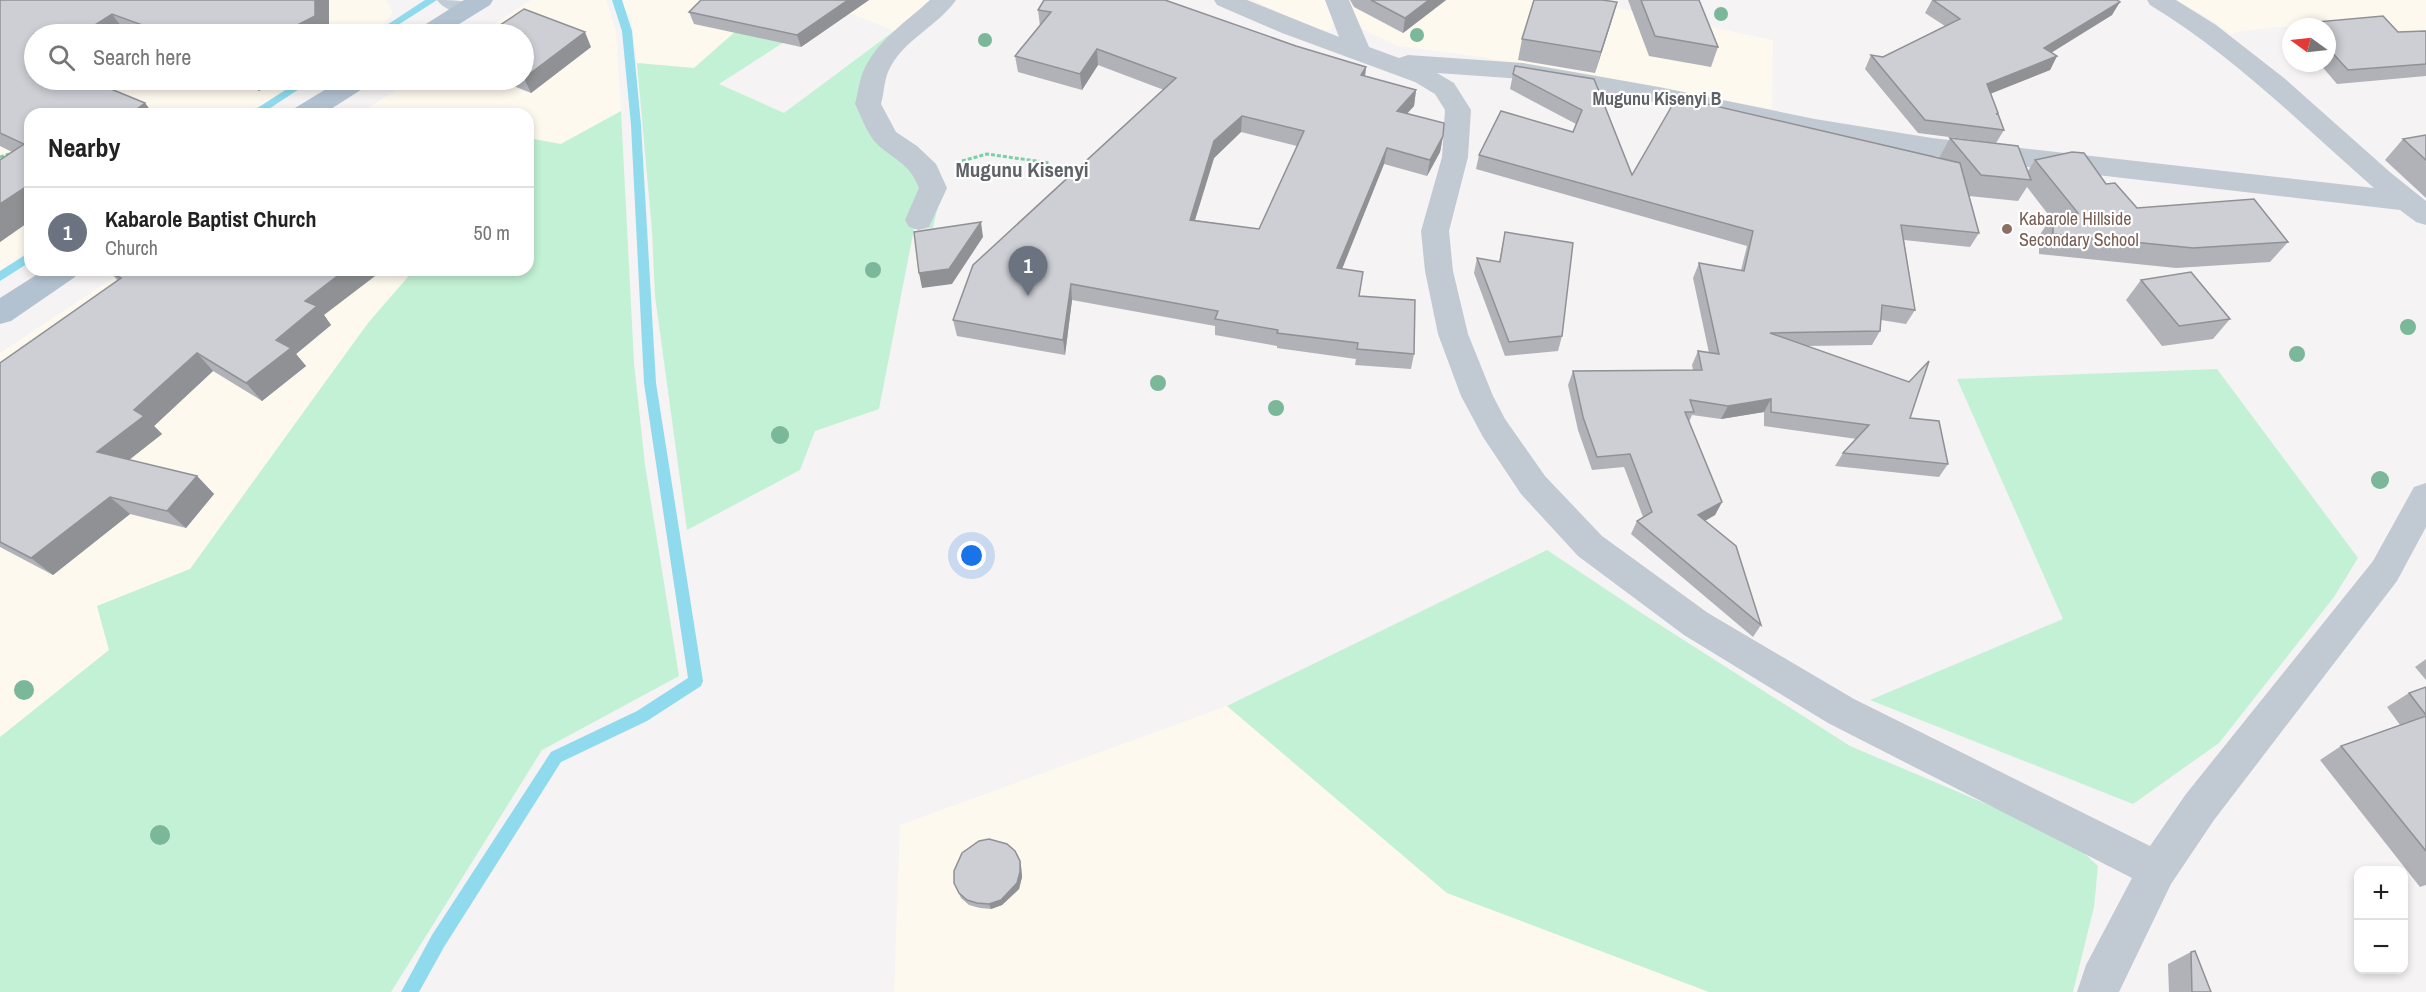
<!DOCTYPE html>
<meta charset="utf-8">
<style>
body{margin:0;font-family:"Archivo Narrow",sans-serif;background:#f2f2f2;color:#222}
.controls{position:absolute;right:18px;bottom:18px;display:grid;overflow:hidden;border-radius:12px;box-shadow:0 3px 9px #0003}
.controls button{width:54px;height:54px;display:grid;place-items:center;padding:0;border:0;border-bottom:2px solid #e0e0e0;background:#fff;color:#222;font:30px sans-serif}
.compass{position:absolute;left:2282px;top:18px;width:54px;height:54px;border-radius:50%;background:#fff;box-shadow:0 3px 9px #0003;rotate:285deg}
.you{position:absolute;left:972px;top:556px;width:21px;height:21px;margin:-15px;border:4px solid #fff;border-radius:50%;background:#1a73e8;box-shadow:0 0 0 9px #1a73e833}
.badge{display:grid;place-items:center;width:39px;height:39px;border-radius:50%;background:#db2777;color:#fff;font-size:20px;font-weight:700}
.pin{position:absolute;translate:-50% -50px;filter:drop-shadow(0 2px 3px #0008)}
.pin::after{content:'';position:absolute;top:32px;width:21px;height:18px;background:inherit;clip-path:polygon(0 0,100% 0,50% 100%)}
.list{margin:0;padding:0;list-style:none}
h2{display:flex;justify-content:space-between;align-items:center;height:78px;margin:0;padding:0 24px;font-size:26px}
h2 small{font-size:20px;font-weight:400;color:#767676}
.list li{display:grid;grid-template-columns:39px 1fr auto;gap:18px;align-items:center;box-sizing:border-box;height:90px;padding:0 24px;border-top:2px solid #e0e0e0}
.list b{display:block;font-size:22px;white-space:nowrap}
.list p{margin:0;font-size:20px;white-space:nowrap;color:#767676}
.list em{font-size:20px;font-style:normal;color:#767676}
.icon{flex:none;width:33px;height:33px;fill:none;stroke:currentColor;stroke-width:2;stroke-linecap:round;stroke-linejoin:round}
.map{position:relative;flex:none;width:2426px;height:992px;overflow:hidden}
.search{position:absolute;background:#fff;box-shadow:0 3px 9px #0003;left:24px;top:24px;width:510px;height:66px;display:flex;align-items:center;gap:15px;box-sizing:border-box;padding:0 21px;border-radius:33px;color:#767676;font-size:22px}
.panel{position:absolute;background:#fff;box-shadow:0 3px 9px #0003;left:24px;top:108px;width:510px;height:168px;border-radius:18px}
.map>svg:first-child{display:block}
.commercial{fill:#fdf9ef}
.green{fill:#c3f1d5}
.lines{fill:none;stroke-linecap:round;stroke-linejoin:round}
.stream{fill:#90daee;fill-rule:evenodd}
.path{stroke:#7ad0a6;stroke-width:3;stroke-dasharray:4 2;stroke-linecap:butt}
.street{fill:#c1cad2;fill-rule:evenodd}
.secondary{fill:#c1cbd6;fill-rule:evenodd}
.primary{fill:#b3c2d1;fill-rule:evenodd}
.tree{fill:#7bb799}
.wall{fill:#b0b2b7;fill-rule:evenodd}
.shaded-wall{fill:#909195}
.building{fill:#cdcfd5;stroke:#909195;stroke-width:1.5;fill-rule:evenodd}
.education-dot{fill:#8d6e63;stroke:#fff;stroke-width:2}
.labels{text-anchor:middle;stroke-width:4.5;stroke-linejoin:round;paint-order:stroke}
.far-quarter-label{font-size:18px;font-weight:bold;fill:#5f6368;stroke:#fff}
.education-label{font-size:18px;fill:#785e54;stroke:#fff;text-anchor:start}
.quarter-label{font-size:21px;font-weight:bold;fill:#5f6368;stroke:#fff}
</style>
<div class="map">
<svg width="2426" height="992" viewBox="0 0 2426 992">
<rect width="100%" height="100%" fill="#f5f3f3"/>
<!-- commercial -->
<g class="commercial">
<path d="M 0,0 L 386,0 L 393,12 L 382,27 L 371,34 L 34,34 L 34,80 L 302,80 L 245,114 L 30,114 L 30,250 L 0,271 Z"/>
<path d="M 531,0 L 606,0 L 616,30 L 621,111 L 560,144 L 528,171 L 528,114 L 359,114 L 411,80 L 524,80 L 524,34 L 479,34 Z"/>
<path d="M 617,0 L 804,0 L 738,30 L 694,68 L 637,63 L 631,17 Z"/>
<path d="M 833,0 L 938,0 L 894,31 L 837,8 Z"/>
<path d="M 1252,0 L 1327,0 L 1334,22 L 1331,30 L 1319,31 Z"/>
<path d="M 1348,0 L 1579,0 L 1773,40 L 1772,109 L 1481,57 L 1397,46 L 1360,28 Z"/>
<path d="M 2175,0 L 2426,0 L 2426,32 L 2279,27 L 2235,32 L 2232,35 L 2208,18 Z"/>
<path d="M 125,270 L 414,270 L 368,323 L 190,569 L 97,606 L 109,650 L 0,737 L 0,353 Z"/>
<path d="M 1227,706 L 1447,893 L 1709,992 L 894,992 L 900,825 Z"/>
</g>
<!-- green -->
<g class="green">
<path d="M 837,8 L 719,84 L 784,113 L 894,31 L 902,38 L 878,78 L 880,122 L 942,187 L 933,228 L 914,229 L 879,409 L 815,431 L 800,470 L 687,530 L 655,296 L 652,231 L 637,63 L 694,68 L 737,30 Z"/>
<path d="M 621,111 L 634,363 L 645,465 L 679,676 L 542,750 L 391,992 L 0,992 L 0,737 L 109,650 L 97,606 L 190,569 L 368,323 L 414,270 L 528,270 L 528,138 L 561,144 Z"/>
<path d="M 2217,369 L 2358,558 L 2334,597 L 2219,743 L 2133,804 L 1870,700 L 2063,619 L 1957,379 Z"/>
<path d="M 1547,550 L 1646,616 L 1850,746 L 2069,839 L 2098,866 L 2094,907 L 2073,992 L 1709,992 L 1447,893 L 1227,706 Z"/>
</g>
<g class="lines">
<!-- stream -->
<g class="stream">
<path d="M 425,0 L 437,0 L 384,34 L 373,34 Z"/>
<path d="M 612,0 L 622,0 L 632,31 L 641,125 L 656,383 L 703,681 L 701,686 L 647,721 L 561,762 L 444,947 L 419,992 L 401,992 L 432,935 L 551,752 L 637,711 L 688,678 L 644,383 L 631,125 L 622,31 Z"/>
<path d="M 301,80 L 313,80 L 261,114 L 248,114 Z"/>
<path d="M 30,252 L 30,262 L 0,281 L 0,271 Z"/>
</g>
<!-- path -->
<g class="path">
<path d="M 0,157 L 12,153"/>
<path d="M 962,161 L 987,154 L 1050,163"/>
</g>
<!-- street -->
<g class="street">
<path d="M 930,0 L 956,0 C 937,27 902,40 888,72 C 884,82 884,93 881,104 L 896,132 L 917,146 L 936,164 L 947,188 L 929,227 L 919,230 L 909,227 L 905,220 L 919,188 C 910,164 896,161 878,145 C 868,136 861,116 855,104 C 858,93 859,82 863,72 C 876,41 906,22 930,0 Z"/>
<path d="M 1214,0 L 1247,0 L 1339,37 L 1325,0 L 1349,0 L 1369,47 L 1399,58 L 1408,55 L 1523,63 L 1659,87 L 1815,119 L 1932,138 L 2374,188 C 2301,124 2234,56 2150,5 L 2147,0 L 2176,0 L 2216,25 L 2284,78 L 2391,173 L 2426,201 L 2426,225 L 2416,222 L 2400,210 L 1932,156 L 1815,137 L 1659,103 L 1523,79 L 1437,73 L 1454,83 L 1471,110 L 1468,157 L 1449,231 L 1453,271 L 1468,334 L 1493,396 L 1505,419 L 1545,476 L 1602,536 L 1708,613 L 1854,699 L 2150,846 L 2186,794 L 2373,561 L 2414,487 L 2426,483 L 2426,527 L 2397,581 L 2214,820 L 2171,884 L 2119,992 L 2077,992 L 2086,965 L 2132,878 L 1828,723 L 1684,635 L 1578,556 L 1521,494 L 1483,437 L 1461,396 L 1438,334 L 1425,271 L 1421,231 L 1442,157 L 1445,110 L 1435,94 L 1415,82 L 1282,33 L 1217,5 Z"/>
</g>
<!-- secondary -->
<path class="secondary" d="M 437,0 C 451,0 471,0 479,8 L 476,13 C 463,16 445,11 437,0 Z"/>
<!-- primary -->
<g class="primary">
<path d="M 464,0 L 493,0 L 490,5 L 443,34 L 415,34 L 418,29 Z"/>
<path d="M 341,80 L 371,80 L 367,86 L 323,114 L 291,114 L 295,108 Z"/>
<path d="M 44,270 L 79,270 L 75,277 L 11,321 L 0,324 L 0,298 Z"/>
</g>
</g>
<!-- trees -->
<g class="tree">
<circle cx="1721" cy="14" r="7"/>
<circle cx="1417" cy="35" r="7"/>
<circle cx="985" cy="40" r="7"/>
<circle cx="873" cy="270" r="8"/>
<circle cx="2408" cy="327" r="8"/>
<circle cx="2297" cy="354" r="8"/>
<circle cx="1158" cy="383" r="8"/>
<circle cx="1276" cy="408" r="8"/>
<circle cx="780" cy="435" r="9"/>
<circle cx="2380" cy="480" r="9"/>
<circle cx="24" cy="690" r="10"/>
<circle cx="160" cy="835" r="10"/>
</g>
<!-- wall -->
<g class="wall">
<path d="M 0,0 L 329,0 L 329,34 L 34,34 L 34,80 L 145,103 L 153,114 L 30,114 L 30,221 L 0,242 L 0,160 L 12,152 L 0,146 Z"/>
<path d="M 869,0 L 801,47 L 694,24 L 689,12 Z"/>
<path d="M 1350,0 L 1446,0 L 1403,33 L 1354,7 Z"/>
<path d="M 1628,0 L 1699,0 L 1718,47 L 1711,67 L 1649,56 Z"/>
<path d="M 1932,0 L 2117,0 L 2112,15 L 2051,53 L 2057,56 L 2050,70 L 1990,93 L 2004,130 L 1996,143 L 1918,133 L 1865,69 L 1871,55 L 1883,57 L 1945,26 L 1925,13 Z"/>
<path d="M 1617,2 L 1595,73 L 1518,60 L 1522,39 Z"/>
<path d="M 1038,10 L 1296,46 L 1366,67 L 1365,76 L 1416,90 L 1414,106 L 1407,114 L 1443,136 L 1440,152 L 1427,176 L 1384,164 L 1342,269 L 1360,296 L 1414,354 L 1411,369 L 1355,365 L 1356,359 L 1277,348 L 1277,346 L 1215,335 L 1215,326 L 1072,300 L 1065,355 L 957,336 L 953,320 L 1164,90 L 1098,65 L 1082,90 L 1018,72 L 1015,56 L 1040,26 ZM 1241,132 L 1297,146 L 1259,229 L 1195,220 L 1214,158 Z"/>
<path d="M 2305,23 L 2398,32 L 2426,31 L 2426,76 L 2337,84 L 2319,63 L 2327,63 L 2327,27 L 2302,27 Z"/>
<path d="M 524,34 L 591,47 L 531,93 L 499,80 L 524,80 Z"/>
<path d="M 1513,74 L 1594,79 L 1632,175 L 1939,158 L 1950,138 L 2028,171 L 2035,160 L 2106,184 L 2137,208 L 2288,242 L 2270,262 L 2176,268 L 2039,254 L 2039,236 L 2051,218 L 2027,187 L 2018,201 L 1969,196 L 1979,233 L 1970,247 L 1904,240 L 1915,310 L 1906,324 L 1881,320 L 1880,331 L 1872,345 L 1808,346 L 1910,418 L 1948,464 L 1939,477 L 1835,466 L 1843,453 L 1857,439 L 1764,426 L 1764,412 L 1721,419 L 1692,415 L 1689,422 L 1722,502 L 1715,515 L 1705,521 L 1761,625 L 1753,637 L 1631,534 L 1637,521 L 1643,517 L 1624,467 L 1592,470 L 1578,430 L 1568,385 L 1573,371 L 1693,370 L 1692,365 L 1698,351 L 1709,353 L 1693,278 L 1699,263 L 1741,270 L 1747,246 L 1476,169 L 1479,155 L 1573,132 L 1576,124 L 1510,89 Z"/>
<path d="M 238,80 L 275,80 L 259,91 Z"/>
<path d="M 2426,135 L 2426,198 L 2385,160 L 2403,139 Z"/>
<path d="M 1505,232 L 1562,336 L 1558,351 L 1505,356 L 1474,273 L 1477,258 L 1499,262 Z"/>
<path d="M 111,273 L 324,315 L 331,325 L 296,354 L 306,366 L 262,401 L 213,371 L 154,426 L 162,434 L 129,460 L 197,476 L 214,494 L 186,528 L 130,514 L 53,575 L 0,547 L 0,363 L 118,281 Z"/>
<path d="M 2141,280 L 2230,319 L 2213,339 L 2162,346 L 2126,300 Z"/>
<path d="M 2426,659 L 2426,680 L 2415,667 Z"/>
<path d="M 2426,687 L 2426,885 L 2420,887 L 2320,760 L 2341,746 L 2400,725 L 2387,707 L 2409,693 Z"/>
<path d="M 1020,861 L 1021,866 L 1022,877 L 1019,889 L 1002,905 L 991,909 L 980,908 L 969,905 L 961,898 L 954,883 Z"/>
<path d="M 2191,952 L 2211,992 L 2169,992 L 2168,964 Z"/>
</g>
<!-- shaded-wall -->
<g class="shaded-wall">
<path d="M 315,0 L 329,0 L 329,34 L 280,34 Z"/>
<path d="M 848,0 L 869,0 L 801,47 L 797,35 Z"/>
<path d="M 1429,0 L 1446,0 L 1403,33 L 1405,18 Z"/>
<path d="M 1617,2 L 1611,23 L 1595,73 L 1601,52 Z"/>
<path d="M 2120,2 L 2112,15 L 2036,62 L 2044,48 Z"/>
<path d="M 112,14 L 127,34 L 81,34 Z"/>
<path d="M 585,32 L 591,47 L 531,93 L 524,78 Z"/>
<path d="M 1097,49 L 1098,65 L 1082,90 L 1080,74 Z"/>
<path d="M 2057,56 L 2050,70 L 1980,98 L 1987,84 Z"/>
<path d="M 1366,67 L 1364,84 L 1361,75 Z"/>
<path d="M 252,80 L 275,80 L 259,91 Z"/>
<path d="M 1416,90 L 1414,106 L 1394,127 L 1397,111 Z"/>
<path d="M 145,103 L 153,114 L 130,114 Z"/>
<path d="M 1242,116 L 1241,132 L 1214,158 L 1190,236 L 1190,220 L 1214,141 Z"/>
<path d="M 1443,136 L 1440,152 L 1427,176 L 1430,160 Z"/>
<path d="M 1387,148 L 1384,164 L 1336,284 L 1337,268 Z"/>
<path d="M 30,184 L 30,221 L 0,242 L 0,204 Z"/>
<path d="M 981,222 L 983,237 L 952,284 L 922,288 L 919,273 Z"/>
<path d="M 345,270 L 383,270 L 324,315 L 331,325 L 296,354 L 306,366 L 262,401 L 246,383 L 305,301 Z"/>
<path d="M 1071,284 L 1072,300 L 1065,355 L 1063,340 Z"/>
<path d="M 197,353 L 213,371 L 154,426 L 162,434 L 116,470 L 97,452 L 134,410 Z"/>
<path d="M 1771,399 L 1764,412 L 1721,419 L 1728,406 Z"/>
<path d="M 197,476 L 214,494 L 186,528 L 167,511 Z"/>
<path d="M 110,497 L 130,514 L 53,575 L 31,558 Z"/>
<path d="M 1722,502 L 1715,515 L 1692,528 L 1698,515 Z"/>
<path d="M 1020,861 L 1021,866 L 1022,877 L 1019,889 L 1002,905 L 991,909 L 989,904 Z"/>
</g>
<!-- building -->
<g class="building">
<path d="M 0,0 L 315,0 L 315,16 L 280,34 L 167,34 L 112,14 L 81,34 L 34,34 L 34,80 L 89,80 L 145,103 L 130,114 L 30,114 L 30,184 L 0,204 L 0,160 L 24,144 L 0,133 Z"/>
<path d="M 701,0 L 848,0 L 797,35 L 689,12 Z"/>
<path d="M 1044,0 L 1165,0 L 1296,46 L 1366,67 L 1361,75 L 1416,90 L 1397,111 L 1444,123 L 1443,136 L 1430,160 L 1387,148 L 1337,268 L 1363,272 L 1359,296 L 1415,300 L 1414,354 L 1357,349 L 1358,343 L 1277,333 L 1278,330 L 1215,319 L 1218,311 L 1071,284 L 1063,340 L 953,320 L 973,265 L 1176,78 L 1097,49 L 1080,74 L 1015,56 L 1051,12 L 1038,10 ZM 1242,116 L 1304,131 L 1259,229 L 1190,220 L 1214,141 Z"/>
<path d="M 1371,0 L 1429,0 L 1405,18 Z"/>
<path d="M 1534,0 L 1602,0 L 1617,2 L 1601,52 L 1522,39 Z"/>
<path d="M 1641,0 L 1699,0 L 1718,47 L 1655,36 Z"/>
<path d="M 1933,0 L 2117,0 L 2120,2 L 2044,48 L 2057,56 L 1987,84 L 1998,113 L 1996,114 L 1998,114 L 2004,130 L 1925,120 L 1871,55 L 1883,57 L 1960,19 Z"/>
<path d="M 524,9 L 585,32 L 524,78 L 524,34 L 487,34 Z"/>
<path d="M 2383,16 L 2398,32 L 2426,31 L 2426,64 L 2348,70 L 2327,47 L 2327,27 L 2309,27 L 2305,23 Z"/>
<path d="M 1515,66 L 1594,79 L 1632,175 L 1677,97 L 1960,163 L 1979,233 L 1901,225 L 1915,310 L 1882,305 L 1880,331 L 1770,333 L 1909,382 L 1929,361 L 1910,418 L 1939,421 L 1948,464 L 1843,453 L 1869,425 L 1771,412 L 1771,399 L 1728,406 L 1690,400 L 1694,412 L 1685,412 L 1722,502 L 1698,515 L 1736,546 L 1761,625 L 1637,521 L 1652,512 L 1630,454 L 1597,457 L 1583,417 L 1573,371 L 1702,370 L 1698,351 L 1719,354 L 1699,263 L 1744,271 L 1753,231 L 1479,155 L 1501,111 L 1573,132 L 1582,110 L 1513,74 Z"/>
<path d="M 2426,135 L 2426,160 L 2403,139 Z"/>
<path d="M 1950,138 L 2018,146 L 2031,180 L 1981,175 Z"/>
<path d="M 2072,152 L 2084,153 L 2106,184 L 2115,183 L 2137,208 L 2254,199 L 2288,242 L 2193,248 L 2053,234 L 2053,215 L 2078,213 L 2035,160 Z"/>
<path d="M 981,222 L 949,269 L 919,273 L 914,232 Z"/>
<path d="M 1505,232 L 1573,243 L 1562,336 L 1509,342 L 1477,258 L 1500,262 Z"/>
<path d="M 114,270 L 345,270 L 305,301 L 317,306 L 276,340 L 291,348 L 246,383 L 197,353 L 134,410 L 144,416 L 97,452 L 197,476 L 167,511 L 110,497 L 31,558 L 0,542 L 0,363 L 121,278 L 111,273 Z"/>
<path d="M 2191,272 L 2230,319 L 2179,326 L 2141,280 Z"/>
<path d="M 2426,687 L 2426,715 L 2409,693 Z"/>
<path d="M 2426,716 L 2426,851 L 2341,746 Z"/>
<path d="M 989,839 L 1007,844 L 1015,851 L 1020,861 L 1020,872 L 1017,883 L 1001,900 L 989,904 L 977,903 L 967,900 L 959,893 L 954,883 L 954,871 L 962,853 L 979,841 Z"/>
<path d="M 2195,951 L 2211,992 L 2192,992 L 2191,952 Z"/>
</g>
<!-- markers -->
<circle class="education-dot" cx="2007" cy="229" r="6"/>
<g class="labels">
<!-- far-quarter labels -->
<g class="far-quarter-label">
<text x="1657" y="105">Mugunu Kisenyi B</text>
</g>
<!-- education labels -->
<g class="education-label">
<text x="2019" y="225">Kabarole Hillside<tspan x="2019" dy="21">Secondary School</tspan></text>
</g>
<!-- quarter labels -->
<g class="quarter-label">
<text x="1022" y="177">Mugunu Kisenyi</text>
</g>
</g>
</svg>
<div class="controls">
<button>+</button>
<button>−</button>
</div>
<svg class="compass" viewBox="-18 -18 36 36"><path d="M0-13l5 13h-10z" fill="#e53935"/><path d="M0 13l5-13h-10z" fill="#767676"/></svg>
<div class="you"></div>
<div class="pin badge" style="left:1028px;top:296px;background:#6b7280">1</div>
<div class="search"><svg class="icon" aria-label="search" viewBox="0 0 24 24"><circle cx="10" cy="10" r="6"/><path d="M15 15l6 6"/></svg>Search here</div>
<section class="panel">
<h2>Nearby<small></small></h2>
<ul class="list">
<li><span class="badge" style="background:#6b7280">1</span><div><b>Kabarole Baptist Church</b><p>Church</p></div><em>50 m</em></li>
</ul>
</section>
</div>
